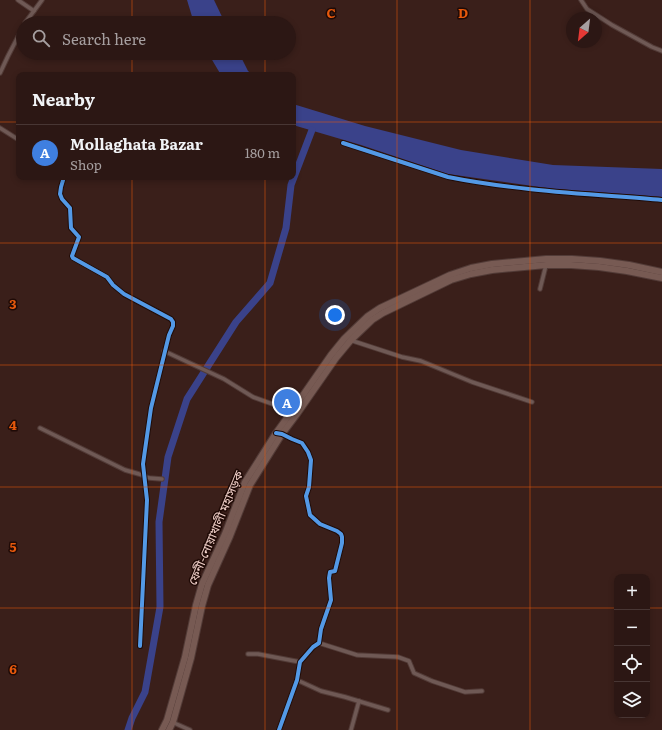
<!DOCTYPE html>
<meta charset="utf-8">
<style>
body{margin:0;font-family:Literata,"Noto Sans Bengali",serif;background:#34201d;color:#f1f3f6}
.controls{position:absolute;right:12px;bottom:12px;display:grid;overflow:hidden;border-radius:8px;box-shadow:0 2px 6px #0003}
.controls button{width:36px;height:36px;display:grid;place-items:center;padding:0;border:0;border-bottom:1px solid #483634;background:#2c1714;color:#f1f3f6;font:20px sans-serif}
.compass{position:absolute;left:566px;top:12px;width:36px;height:36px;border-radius:50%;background:#2c1714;box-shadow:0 2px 6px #0003;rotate:208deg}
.you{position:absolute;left:335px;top:315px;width:14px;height:14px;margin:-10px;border:3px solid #fff;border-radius:50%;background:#1a73e8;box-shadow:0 0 0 6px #1a73e833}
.badge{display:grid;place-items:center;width:26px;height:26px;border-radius:50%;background:#0f766e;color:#fff;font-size:13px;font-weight:700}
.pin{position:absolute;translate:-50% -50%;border:2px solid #fff;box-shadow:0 1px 4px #0006}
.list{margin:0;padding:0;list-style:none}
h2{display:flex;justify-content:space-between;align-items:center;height:52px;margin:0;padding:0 16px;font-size:17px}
h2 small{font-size:13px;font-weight:400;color:#a69fa0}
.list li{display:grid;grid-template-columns:26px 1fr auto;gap:12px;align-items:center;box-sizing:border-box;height:56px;padding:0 16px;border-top:1px solid #483634}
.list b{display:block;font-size:15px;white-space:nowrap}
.list p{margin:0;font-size:13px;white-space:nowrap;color:#a69fa0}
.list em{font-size:13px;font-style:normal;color:#a69fa0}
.icon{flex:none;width:22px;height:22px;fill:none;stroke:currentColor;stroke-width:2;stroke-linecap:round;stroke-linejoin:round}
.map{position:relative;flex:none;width:662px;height:730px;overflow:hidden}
.search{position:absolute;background:#2c1714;box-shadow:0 2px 6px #0003;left:16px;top:16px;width:280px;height:44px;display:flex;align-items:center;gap:10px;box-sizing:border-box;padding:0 14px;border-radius:22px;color:#a69fa0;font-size:15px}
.panel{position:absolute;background:#2c1714;box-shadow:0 2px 6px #0003;left:16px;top:72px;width:280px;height:108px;border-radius:8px}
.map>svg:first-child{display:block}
.water{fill:#3a428a}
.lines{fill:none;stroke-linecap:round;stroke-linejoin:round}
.river{stroke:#3a428a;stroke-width:7}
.street-casing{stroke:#523b37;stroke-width:5.5}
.highway-casing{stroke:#523b37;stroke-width:8}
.street{stroke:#6f5955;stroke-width:3.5}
.highway{stroke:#775a53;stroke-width:6}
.cycleway-casing{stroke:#1f0a06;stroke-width:6}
.cycleway{stroke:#5399e6;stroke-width:4}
.grid{fill:none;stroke:#e8590c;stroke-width:1;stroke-opacity:0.55}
.labels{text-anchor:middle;stroke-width:3;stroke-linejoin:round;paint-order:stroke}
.street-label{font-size:12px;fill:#f1d0c9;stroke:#1f0a06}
.grid-label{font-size:13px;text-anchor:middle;font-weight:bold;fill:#e8590c;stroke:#1f0a06;stroke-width:3;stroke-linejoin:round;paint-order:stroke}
</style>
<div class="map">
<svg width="662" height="730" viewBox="0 0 662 730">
<rect width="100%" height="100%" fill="#3a1f1a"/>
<!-- water -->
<g class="water">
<path d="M 187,0 L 214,0 L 225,23 L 194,23 Z"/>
<path d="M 208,53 L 239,53 L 248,71 L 253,75 L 221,75 Z"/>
<path d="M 293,104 L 365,126 L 461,150 L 553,165 L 662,169 L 662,197 L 554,189 L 448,174 L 361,145 L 293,125 Z"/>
</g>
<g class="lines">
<!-- river -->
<path class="river" d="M 128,730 L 132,718 L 145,692 L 160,607 L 159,522 L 168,457 L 187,399 L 236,322 L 270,283 L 286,228 L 291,185 L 312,130"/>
<defs>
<g id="street">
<path d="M 18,0 L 34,11"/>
<path d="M 581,0 L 587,9 L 612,25 L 652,47 L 662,51"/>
<path d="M 25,23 L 42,0"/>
<path d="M 0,73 L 8,56 L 23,27"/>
<path d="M 0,128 L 19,140"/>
<path d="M 343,143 L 448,177 C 518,191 591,194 662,200"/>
<path d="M 64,177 L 61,187 L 60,194 L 62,199 L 70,208 L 71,228 L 79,237 L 72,256 L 73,258 L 107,277 L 113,285 L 124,294 L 171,319 L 173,322 L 173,326 L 169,335 L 151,408 L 143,464 L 147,500 L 140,646"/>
<path d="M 540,289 L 546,265"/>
<path d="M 350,340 L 402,357 L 421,361 L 472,382 L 532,402"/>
<path d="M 164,351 L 224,379 L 253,397 L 292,411"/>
<path d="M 40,428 L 125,470 L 139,474 L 149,478 L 162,479"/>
<path d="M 319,643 L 357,655 L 398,657 L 409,661 L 414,673 L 432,681 L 465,692 L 482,691"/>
<path d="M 248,654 L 258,654 L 300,662"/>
<path d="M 297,680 L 321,691 L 345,697 L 388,710"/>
<path d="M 172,722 L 190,730"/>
<path d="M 279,730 L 297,680 L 300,662 L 313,647 L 319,643 L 321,629 L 331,600 L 329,578 L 330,572 L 335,571 L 342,543 L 342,537 L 341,534 L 337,531 L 320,524 L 310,515 L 306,496 L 309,487 L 311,460 L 308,452 L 302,443 L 292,439 L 282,434"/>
<path d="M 351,730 L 359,701"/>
</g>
<g id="highway">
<path d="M 162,730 L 167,720 L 185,657 L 196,605 L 202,584 L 225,534 L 245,482 L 276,433 L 292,411 L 331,355 L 344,339 L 368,316 L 380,308 L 450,275 L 471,268 L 492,264 L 546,259 L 572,259 L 600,261 L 629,265 L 662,272"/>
<path d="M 169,730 L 173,722 L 191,658 L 202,606 L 208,585 L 230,536 L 250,485 L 282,434 L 297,414 L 336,358 L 351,340 L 372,320 L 383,313 L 451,280 L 471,274 L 492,270 L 546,265 L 571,265 L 599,267 L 627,271 L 662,278"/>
</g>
</defs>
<!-- street casing -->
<use href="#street" class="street-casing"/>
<!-- highway casing -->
<use href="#highway" class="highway-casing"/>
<!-- street -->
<use href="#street" class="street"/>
<!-- highway -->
<use href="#highway" class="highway"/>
<defs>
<g id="cycleway">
<path d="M 343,143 L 448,177 C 518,191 591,194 662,200"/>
<path d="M 64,177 L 61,187 L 60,194 L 62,199 L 70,208 L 71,228 L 79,237 L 72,256 L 73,258 L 107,277 L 113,285 L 124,294 L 171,319 L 173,322 L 173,326 L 169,335 L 151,408 L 143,464 L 147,500 L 140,646"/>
<path d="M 276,433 L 282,434 L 292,439 L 302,443 L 308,452 L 311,460 L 309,487 L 306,496 L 310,515 L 320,524 L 337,531 L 341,534 L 342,537 L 342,543 L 335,571 L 330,572 L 329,578 L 331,600 L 321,629 L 319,643 L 313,647 L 300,662 L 297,680 L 279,730"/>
</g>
</defs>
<!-- cycleway casing -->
<use href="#cycleway" class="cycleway-casing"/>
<!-- cycleway -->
<use href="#cycleway" class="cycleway"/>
</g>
<!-- grid -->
<path class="grid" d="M 132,0 L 132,23M 265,0 L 265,23M 397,0 L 397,730M 530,0 L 530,730M 132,53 L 132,75M 265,53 L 265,75M 0,122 L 19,122M 293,122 L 662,122M 132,177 L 132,730M 265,177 L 265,730M 0,243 L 662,243M 0,365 L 662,365M 0,487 L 662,487M 0,608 L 617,608M 647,608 L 662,608"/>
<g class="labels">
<!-- street labels -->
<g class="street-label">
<text transform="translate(216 528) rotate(-67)" y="4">ফেনী-নোয়াখালী মহাসড়ক</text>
</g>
</g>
<g class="grid-label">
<text x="331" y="18">C</text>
<text x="463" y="18">D</text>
<text x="13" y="309">3</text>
<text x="13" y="430">4</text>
<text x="13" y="552">5</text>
<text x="13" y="674">6</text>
</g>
</svg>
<div class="controls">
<button>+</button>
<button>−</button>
<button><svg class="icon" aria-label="locate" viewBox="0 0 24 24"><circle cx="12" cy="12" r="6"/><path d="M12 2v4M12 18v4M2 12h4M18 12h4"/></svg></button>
<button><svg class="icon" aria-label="layers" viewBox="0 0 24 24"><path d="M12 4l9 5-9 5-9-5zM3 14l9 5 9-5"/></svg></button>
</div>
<svg class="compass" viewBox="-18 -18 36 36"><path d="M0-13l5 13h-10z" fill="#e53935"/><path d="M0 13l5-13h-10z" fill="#a69fa0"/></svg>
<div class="you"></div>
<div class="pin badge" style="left:287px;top:402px;background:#3f7fe0">A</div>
<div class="search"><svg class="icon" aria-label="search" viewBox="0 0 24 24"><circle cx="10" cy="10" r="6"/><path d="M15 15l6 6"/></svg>Search here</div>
<section class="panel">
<h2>Nearby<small></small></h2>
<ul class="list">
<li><span class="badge" style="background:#3f7fe0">A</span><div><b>Mollaghata Bazar</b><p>Shop</p></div><em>180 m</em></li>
</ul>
</section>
</div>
